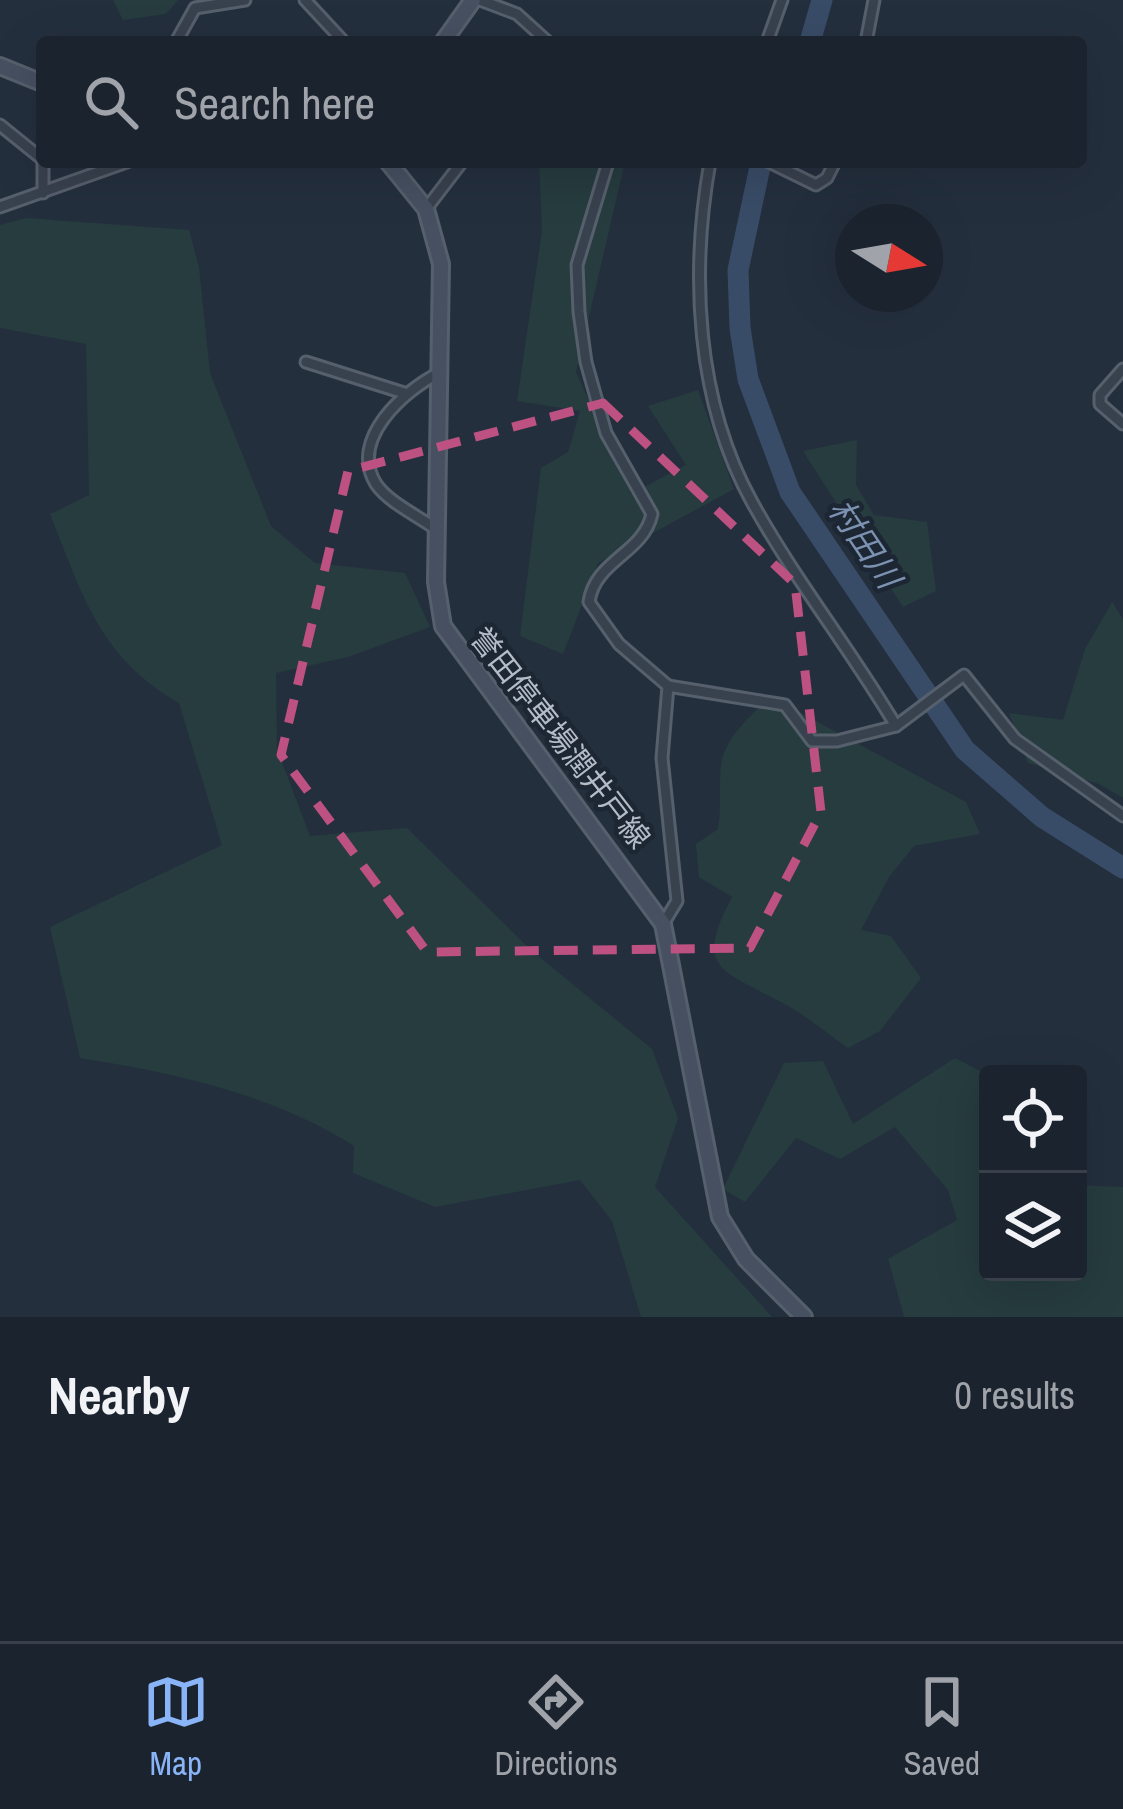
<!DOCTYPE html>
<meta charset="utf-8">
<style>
body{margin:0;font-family:"Archivo Narrow","Noto Sans JP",sans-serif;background:#282f3a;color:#f1f3f6}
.controls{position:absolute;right:36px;bottom:36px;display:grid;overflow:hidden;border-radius:12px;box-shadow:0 12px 48px #0002}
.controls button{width:108px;height:108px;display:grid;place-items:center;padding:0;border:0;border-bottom:3px solid #39404a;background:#1b232e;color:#f1f3f6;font:60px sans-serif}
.compass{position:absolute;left:835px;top:204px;width:108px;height:108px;border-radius:50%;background:#1b232e;box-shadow:0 12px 48px #0002;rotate:101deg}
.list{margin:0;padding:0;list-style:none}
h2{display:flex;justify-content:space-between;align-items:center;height:156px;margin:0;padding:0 48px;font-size:51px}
h2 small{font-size:39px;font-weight:400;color:#a0a4aa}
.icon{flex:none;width:66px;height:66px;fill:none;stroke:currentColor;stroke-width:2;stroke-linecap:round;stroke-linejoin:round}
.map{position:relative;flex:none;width:1123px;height:1317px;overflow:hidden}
.search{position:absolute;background:#1b232e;box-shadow:0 12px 48px #0002;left:36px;right:36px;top:36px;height:132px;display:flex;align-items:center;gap:30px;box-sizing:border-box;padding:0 42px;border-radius:12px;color:#a0a4aa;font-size:45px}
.sheet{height:324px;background:#1b232e}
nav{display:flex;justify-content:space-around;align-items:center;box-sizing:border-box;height:168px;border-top:3px solid #39404a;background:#1b232e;font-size:33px;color:#a0a4aa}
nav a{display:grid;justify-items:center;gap:6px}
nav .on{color:#8ab4f8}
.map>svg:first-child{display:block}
.green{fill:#263c3f}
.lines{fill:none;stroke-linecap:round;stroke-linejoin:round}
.river{stroke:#394c67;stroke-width:21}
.street-casing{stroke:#565f6c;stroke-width:15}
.secondary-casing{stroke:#565f6c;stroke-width:20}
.street{stroke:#38414e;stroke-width:9}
.secondary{stroke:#465061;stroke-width:14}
.marked{fill:none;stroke:#bd5182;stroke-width:9;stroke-dasharray:24 15;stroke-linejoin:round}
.labels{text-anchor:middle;stroke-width:9;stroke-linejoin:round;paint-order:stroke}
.street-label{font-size:30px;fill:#b4bcc9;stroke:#1d2633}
.water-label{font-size:33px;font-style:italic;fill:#7c92b1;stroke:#1d2633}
</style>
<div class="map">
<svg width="1123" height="1317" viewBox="0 0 1123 1317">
<rect width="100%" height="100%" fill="#242f3e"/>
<!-- green -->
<g class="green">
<path d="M 113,0 L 178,0 L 166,14 L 123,20 Z"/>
<path d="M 539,162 L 625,162 L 576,372 L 631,494 L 686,465 L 648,406 L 698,390 L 734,489 L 598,563 L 563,654 L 520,636 L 541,468 L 568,452 L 580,411 L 517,401 L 542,231 Z"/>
<path d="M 26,218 L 189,230 L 199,267 L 210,373 L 271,526 L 315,563 L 405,573 L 430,627 L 348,657 L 276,673 L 277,749 L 310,836 L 407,828 L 532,951 L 652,1049 L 678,1118 L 655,1187 L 772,1317 L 641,1317 L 612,1221 L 580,1180 L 435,1207 L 353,1173 L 354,1146 C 273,1094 174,1073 80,1058 L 50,927 L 222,845 L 179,703 C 99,657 83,596 50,514 L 89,495 L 86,344 L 0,328 L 0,225 Z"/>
<path d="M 857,440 L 856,485 L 874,515 L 927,522 L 936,591 L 903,607 L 803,451 Z"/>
<path d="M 1112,602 L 1123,619 L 1123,798 L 1099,784 L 1028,763 L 1009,713 L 1063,720 L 1085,649 Z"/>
<path d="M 770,696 L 966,802 L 980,834 L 914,846 L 889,877 L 861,930 L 891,936 L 921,978 L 880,1031 L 848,1048 C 825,1032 802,1012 777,1000 C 718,969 695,967 732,897 L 699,877 L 696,844 L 718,829 C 722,807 718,777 722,760 C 728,734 753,714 770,696 Z"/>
<path d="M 955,1058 L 988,1075 L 988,1272 L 1078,1272 L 1078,1185 L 1123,1187 L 1123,1317 L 904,1317 L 888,1259 L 957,1220 L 948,1190 L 895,1127 L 840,1159 L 796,1138 L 745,1202 L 723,1189 L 784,1063 L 823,1061 L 853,1124 Z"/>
</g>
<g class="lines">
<!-- river -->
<g class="river">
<path d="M 810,42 L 822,0"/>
<path d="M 761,162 L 738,270 L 740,328 L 748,379 L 790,492 L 965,750 L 1042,817 L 1123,868"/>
</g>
<defs>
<g id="street">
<path d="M 305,0 L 344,42"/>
<path d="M 480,0 L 517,14 L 548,42"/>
<path d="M 176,42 L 195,8 L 245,0"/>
<path d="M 767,42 L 782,0"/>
<path d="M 866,42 L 874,0"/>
<path d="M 0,125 L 42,159"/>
<path d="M 608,162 L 577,265 L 579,312 L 586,362 L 606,433 L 652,514 C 643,554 595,560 589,602 L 619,644 L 668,686 L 662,758 L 677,901 L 663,924"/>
<path d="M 710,162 C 690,274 696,401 752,502 C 795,580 851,650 896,726"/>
<path d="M 769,162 L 816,185 L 827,178 L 835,162"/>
<path d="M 43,193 L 43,162"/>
<path d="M 0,207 L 127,162"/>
<path d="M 426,209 L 462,162"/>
<path d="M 306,362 L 404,393"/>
<path d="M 1123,369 L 1100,395 L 1100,404 L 1123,424"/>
<path d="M 436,529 C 418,516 388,502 376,484 C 348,439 405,390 439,373"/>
<path d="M 668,686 L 785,705 L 812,741 L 837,741 L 896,726 L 964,675 L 1015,739 L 1123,816"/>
</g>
<g id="secondary">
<path d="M 443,42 L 473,0"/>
<path d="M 0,66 L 42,83"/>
<path d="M 388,162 L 426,209 L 441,264 L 436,582 L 443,626 L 663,924 L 720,1217 L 746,1259 L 804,1317"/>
</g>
</defs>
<!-- street casing -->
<use href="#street" class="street-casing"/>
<!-- secondary casing -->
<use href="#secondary" class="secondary-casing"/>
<!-- street -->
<use href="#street" class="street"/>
<!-- secondary -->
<use href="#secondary" class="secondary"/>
</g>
<!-- marked area -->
<path class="marked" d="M 603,403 L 795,584 L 821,812 L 750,948 L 427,952 L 281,755 L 348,471 Z"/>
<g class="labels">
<!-- street labels -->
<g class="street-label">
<text transform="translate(560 738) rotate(52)" y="10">誉田停車場潤井戸線</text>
</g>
<!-- water labels -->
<g class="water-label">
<text transform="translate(865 543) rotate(56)" y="12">村田川</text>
</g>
</g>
</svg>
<div class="controls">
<button><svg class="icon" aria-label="locate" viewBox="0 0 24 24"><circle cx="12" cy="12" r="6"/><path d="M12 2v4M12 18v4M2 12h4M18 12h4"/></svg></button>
<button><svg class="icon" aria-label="layers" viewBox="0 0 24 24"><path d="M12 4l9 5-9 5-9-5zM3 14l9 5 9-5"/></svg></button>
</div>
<svg class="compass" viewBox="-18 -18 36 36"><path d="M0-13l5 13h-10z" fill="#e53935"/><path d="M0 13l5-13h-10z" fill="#a0a4aa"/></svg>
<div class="search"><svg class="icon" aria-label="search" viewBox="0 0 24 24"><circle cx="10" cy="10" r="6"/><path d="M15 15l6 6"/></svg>Search here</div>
</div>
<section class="sheet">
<h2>Nearby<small>0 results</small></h2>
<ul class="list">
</ul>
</section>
<nav>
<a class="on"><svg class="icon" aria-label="map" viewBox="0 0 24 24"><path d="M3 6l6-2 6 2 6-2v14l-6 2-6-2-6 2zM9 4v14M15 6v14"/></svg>Map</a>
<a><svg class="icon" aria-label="directions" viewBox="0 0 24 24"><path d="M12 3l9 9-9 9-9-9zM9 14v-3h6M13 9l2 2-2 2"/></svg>Directions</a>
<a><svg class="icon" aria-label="saved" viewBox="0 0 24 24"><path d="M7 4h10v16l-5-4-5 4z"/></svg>Saved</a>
</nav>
